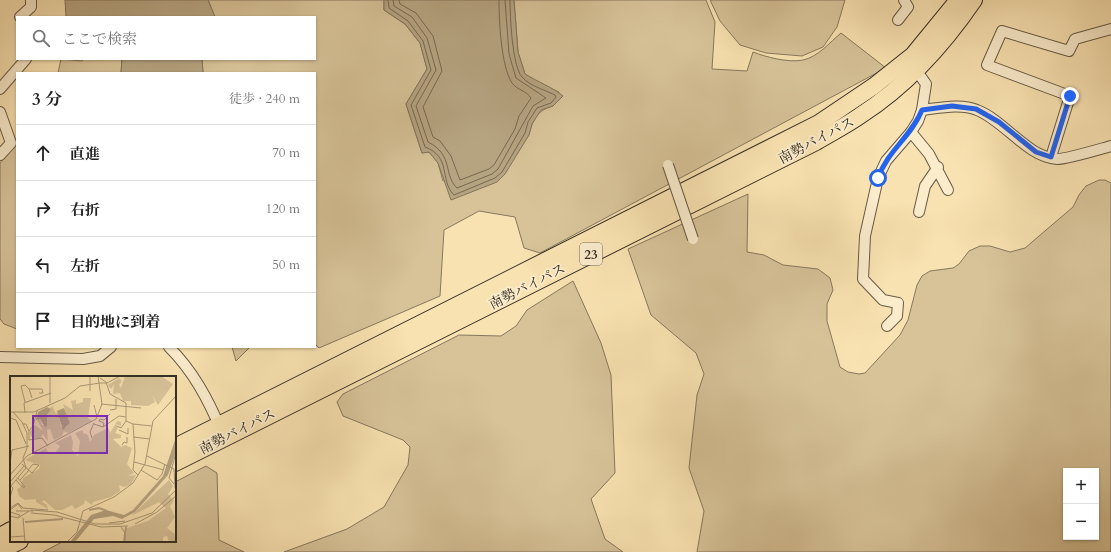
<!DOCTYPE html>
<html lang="ja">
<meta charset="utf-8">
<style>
body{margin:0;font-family:Cardo,"Noto Serif JP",serif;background:#f6f6f6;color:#222}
.controls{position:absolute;right:12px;bottom:12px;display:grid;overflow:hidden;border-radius:0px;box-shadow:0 1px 3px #0004}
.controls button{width:36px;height:36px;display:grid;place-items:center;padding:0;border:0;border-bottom:1px solid #e0e0e0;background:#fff;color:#222;font:20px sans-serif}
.stop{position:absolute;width:12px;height:12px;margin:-9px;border:3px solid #2563eb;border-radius:50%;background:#fff}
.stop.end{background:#2563eb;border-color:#fff;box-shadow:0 1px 4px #0008}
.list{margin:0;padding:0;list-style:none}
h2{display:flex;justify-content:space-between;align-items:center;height:52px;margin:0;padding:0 16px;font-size:17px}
h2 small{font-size:13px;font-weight:400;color:#767676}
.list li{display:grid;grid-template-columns:26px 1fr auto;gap:12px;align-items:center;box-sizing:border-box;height:56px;padding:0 16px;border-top:1px solid #e0e0e0}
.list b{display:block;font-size:15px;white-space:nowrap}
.list em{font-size:13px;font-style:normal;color:#767676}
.icon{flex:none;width:22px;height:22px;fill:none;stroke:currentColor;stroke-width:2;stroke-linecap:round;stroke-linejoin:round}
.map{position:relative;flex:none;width:1111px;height:552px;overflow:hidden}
.search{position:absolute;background:#fff;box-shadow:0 1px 3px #0004;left:16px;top:16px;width:300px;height:44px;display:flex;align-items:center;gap:10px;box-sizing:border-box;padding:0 14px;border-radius:0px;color:#767676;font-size:15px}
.panel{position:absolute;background:#fff;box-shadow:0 1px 3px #0004;left:16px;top:72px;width:300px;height:276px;border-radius:0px}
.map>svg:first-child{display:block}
.green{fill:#d8c399;stroke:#86785e;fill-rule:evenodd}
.water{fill:#b6a481;stroke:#82745b}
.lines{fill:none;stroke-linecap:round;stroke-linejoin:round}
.shore{stroke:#766852;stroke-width:1}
.minor-casing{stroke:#665a46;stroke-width:12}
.trunk-casing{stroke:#352d23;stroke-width:18}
.minor{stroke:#fbeccc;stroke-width:10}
.trunk{stroke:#f9e2b1;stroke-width:16}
.minor-bridge-casing{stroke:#665a46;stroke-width:12;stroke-linecap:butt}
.minor-bridge{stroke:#fbeccc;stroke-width:10}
.route{stroke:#2563eb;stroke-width:5}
.labels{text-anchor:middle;stroke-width:3.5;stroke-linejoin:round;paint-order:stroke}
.shield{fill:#fbeccc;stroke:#706656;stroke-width:1}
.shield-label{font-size:13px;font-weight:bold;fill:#352d23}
.street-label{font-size:14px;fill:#352d23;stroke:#fbeccc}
.inset-river{fill:none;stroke:#b6a481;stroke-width:2}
.inset-road{fill:none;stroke:#ab9a78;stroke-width:1}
.view{fill:#7b2cbf;fill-opacity:0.15;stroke:#7b2cbf;stroke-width:2}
.inset-edge{fill:none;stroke:#352d23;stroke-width:2}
</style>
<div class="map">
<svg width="1111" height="552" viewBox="0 0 1111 552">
<rect width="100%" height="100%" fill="#f9e2b1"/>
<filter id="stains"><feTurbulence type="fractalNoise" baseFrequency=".005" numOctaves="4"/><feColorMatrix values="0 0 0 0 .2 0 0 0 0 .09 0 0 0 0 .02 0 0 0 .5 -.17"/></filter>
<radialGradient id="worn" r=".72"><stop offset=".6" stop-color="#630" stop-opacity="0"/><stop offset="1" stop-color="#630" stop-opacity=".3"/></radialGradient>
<!-- green -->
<g class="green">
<path d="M 208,0 L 384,0 L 384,10 L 405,24 L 420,43 L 427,69 L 406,104 L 422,153 L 429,152 L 438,163 L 443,181 L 529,135 C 533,118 537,111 553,106 L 559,92 L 541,84 L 525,74 L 518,52 L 514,0 L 706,0 L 715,22 L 712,69 L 747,71 L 753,52 C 766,57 788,63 803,60 C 818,57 830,42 841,33 L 886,68 L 540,253 L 524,248 L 515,217 L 479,211 L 444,230 L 440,296 L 319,348 L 315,344 L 315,73 L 203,73 L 202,59 L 315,59 L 315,17 L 215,17 Z"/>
<path d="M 710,0 L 845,0 L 837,27 L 823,47 L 802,56 L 766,53 L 740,45 L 720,21 Z"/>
<path d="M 61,59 L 82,61 L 84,59 L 122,59 L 121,73 L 58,73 Z"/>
<path d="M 17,142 L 17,329 L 4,324 L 0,319 L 0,163 Z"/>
<path d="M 1099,180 L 1105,180 L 1111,183 L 1111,552 L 697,552 L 704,511 L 689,468 L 697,395 L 704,374 L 696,353 L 651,315 L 628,249 L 748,194 L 747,252 L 764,255 L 783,265 L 818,269 L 830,278 L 833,290 L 827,304 L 827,321 L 840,367 L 848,372 L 859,374 L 865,373 L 900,335 L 908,320 L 917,285 L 922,276 L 930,271 L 953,268 L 959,264 L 969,251 L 980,246 L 990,246 L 1010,252 L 1025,248 L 1073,207 L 1079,195 L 1086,186 ZM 1066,471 L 1096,471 L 1096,537 L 1066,537 Z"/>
<path d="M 573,281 L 601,343 L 611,375 L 615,473 L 591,499 L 605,539 L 623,552 L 284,552 L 347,529 L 384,507 L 408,465 L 410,447 L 403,440 L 343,416 L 337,402 L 343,394 L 459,335 L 501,336 L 516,326 L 527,310 Z"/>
<path d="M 232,347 L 250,347 L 236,361 Z"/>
<path d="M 206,466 L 217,473 L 219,540 L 244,552 L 43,552 L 64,541 L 175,541 L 175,482 Z"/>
</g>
<!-- water -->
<g class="water">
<path d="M 65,0 L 208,0 L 215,17 L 66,17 Z"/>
<path d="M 384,0 L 514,0 L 518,52 L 525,74 C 536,81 554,88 563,96 L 553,106 L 541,110 L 532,124 L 529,135 L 505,174 L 497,182 L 451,200 L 438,163 L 429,152 L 422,153 L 406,104 L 427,69 L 420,43 L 405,24 L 384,10 Z"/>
<path d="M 122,59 L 202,59 L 203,73 L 121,73 Z"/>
</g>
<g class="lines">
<!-- shore -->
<g class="shore">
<path d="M 388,0 L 389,8 L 408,21 L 423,41 L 431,70 L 411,105 L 425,147 C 452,157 439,180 454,195 L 495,178 L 502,172 L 525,133 L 528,122 L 537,108 L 551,103 L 556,97 L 555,95 C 545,90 530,86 522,77 C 512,66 510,15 510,0"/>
<path d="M 393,0 L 394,6 L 412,17 L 427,38 L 436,70 L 416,106 L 428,142 C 454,155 443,175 457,188 L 492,174 L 498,169 L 533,106 L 546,98 L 516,78 L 509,54 L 505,0"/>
<path d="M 399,0 L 400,4 L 416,13 L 433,36 L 442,71 L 423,107 L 433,137 L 440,141 L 451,156 L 460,180 L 489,169 L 494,165 L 515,129 L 519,116 L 531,98 C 527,91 517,90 512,83 C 501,66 499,21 499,0"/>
</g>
<defs>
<g id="minor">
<path d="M 20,17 L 31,7 L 31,0"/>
<path d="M 898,20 L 908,7 L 904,0"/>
<path d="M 0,89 L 26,59"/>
<path d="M 922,110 C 939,108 961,103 977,110 C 1005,121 1027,157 1057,159 C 1067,159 1100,149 1111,146"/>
<path d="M 0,112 L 11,143 L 0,155"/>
<path d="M 911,132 L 929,154 L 948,190"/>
<path d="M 1051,157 L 1070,96 L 987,65 L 1002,31 L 1069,51 L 1075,39 L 1111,29"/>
<path d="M 919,212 L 925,186 L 938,167"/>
<path d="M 887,326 L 897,316 L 898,303 L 883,300 L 863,279 L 865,236 L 878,178 L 886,161 L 911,132 L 918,121 L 922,110 L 926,84 L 916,70"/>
<path d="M 169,347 C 193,371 208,399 221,430"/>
<path d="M 0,357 L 83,359 L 100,356 L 111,347"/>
</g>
<g id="trunk">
<path d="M 175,447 L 819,123 L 874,86 L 913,55 L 958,0"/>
<path d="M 175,463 L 816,142 C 831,133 847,125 861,115 C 906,86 944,44 974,0"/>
<path d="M 0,536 L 11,530"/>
<path d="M 0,551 L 20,541"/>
</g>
</defs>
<!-- minor casing -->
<use href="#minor" class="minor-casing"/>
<!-- trunk casing -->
<use href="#trunk" class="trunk-casing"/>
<!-- minor -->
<use href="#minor" class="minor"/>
<!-- trunk -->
<use href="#trunk" class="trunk"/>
<defs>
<path id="minor-bridge" d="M 668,165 L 693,239"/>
</defs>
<!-- minor-bridge casing -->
<use href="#minor-bridge" class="minor-bridge-casing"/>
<!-- minor-bridge -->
<use href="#minor-bridge" class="minor-bridge"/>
</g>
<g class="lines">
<!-- route -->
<path class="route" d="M 878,178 C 888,150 911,137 922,110 L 952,106 L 976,109 L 999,122 L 1036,152 L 1051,157 L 1070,96"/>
</g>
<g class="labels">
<!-- shield labels -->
<rect class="shield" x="580" y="243" width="22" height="22" rx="3"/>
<g class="shield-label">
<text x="591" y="259">23</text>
</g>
<!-- street labels -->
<g class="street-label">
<text transform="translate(816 140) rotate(-28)" y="5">南勢バイパス</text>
<text transform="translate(527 286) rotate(-27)" y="5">南勢バイパス</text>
<text transform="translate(237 431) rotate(-27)" y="5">南勢バイパス</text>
</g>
</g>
<!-- overview -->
<g transform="translate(10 376)">
<rect width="166" height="166" fill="#f9e2b1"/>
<path d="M 115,0 L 151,0 L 163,8 L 148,29 L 142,19 L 145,26 L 138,30 L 121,29 L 121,25 L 113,25 L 110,17 L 103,18 L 104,8 L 101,13 L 98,9 L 109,2 L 112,5 L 109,9 L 111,12 ZM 73,22 L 81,22 L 78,42 L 82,45 L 58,57 L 54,55 L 52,60 L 44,64 L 40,53 L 37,54 L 38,65 L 33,58 L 30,62 L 23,62 L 20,59 L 20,55 L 25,49 L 33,55 L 27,44 L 30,43 L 32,49 L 37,50 L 37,39 L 42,30 L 46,38 L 48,36 L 51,51 L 56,52 L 60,47 L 53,28 L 63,34 L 61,25 L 66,24 L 66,28 L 73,26 ZM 107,45 L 111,46 L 111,50 L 106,48 L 108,52 L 105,57 L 111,59 L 111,62 L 103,63 L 111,71 L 115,69 L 122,72 L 117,88 L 124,97 L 118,100 L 126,99 L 121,108 L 114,111 L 109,109 L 110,115 L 101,121 L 83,126 L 82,129 L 75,124 L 74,128 L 65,133 L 62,129 L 52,134 L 45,134 L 34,124 L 32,126 L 37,129 L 38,133 L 26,126 L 26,123 L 15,124 L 9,120 L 7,113 L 11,111 L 13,102 L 29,93 L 30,89 L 15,84 L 36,72 L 39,78 L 46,76 L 50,70 L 45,67 L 61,59 L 63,66 L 62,74 L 68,80 L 70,65 L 65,57 L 73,54 L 73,57 L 78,59 L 80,66 L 84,59 L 96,53 L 99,53 L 100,57 ZM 159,104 L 163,110 L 158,118 L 164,125 L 160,130 L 165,141 L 157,152 L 166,159 L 166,166 L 159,166 L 157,160 L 153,161 L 153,166 L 115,166 L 117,152 L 138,145 L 156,132 L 149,126 L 121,140 Z" fill="#d8c399"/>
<path d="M 37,31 L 41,33 L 37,39 L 37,50 L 35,51 L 30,43 L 26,44 L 28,36 ZM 54,32 L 60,47 L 53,54 L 47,35 ZM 166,61 L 166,76 L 158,99 L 125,136 L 112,143 L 103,140 L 84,143 L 65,166 L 60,166 L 81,139 L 96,134 L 114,139 L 123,134 L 153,100 Z" fill="#b6a481"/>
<path class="inset-river" d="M 79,134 L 89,132 L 97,135M 15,146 L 53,143M 114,166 L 116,151"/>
<path class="inset-road" d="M 40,0 L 40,27M 80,1 L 80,15M 90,2 L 96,6 L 100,18 L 116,27 L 116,45 L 123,48 L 142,50M 90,7 L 97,7 L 110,0M 22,22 L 19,13 L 32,13 L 33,17 L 29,17M 15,26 L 11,10 L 15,9 L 19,13M 91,28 L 131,32M 84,29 L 87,41M 100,34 L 106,33 L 106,23M 0,36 L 24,36 L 55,22 L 70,10 L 90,7M 3,36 L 12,46 L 17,57 L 17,72 L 13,82 L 16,92M 15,37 L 14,27 L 41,17M 0,42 L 6,44 L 16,68M 13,48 L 16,48 L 19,55 L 19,64M 84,48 L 93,51 L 109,40 L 116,41M 123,48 L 125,76 L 123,94 L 128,99M 107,50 L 111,52 L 116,45M 93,51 L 94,47 L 89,45 L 90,43 L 94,44 L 100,38M 109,54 L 118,58 L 118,52M 19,55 L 23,50 L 27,35M 123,61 L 140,63M 82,62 L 80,56 L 84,47M 19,64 L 32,62 L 38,70M 112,69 L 114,66 L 117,67 L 117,61M 137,80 L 164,93 L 165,112M 124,86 L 154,94M 0,87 L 2,74 L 19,70M 12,88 L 22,97 L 29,89 L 23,88 L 18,94M 131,94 L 147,104 L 152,98 L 155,88M 0,99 L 17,80 L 86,43 L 92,28 L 88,0M 6,104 L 12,111 L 15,111 L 8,102M 10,104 L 19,94M 0,106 L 14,90M 164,108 L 159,102 L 166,77M 0,111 L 16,92M 0,121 L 3,112 L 1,110M 0,132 L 8,127 L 13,132 L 38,134M 0,134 L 8,128 L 12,133M 21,134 L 47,136 L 85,148 L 110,148 L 142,137 L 166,114M 6,135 L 23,135M 0,136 L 10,139 L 8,142 L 0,140M 21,137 L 44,139 L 91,151 L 118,150M 8,142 L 19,135M 13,142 L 15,166M 99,147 L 115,145M 125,148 L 147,136 L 166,120M 111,151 L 115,157 L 115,166M 0,161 L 15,160M 57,166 L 67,156 L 73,135 L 104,121 L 123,107 L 135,88 L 143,45 L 166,20"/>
<path class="view" d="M 23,40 L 97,40 L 97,77 L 23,77 Z"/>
<rect width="166" height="166" class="inset-edge"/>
</g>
<rect width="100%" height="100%" filter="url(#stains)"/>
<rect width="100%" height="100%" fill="url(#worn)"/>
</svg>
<div class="controls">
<button>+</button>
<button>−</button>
</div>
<div class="stop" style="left:878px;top:178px"></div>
<div class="stop end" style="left:1070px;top:96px"></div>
<div class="search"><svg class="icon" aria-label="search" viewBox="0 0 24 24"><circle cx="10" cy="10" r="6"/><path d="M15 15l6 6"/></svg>ここで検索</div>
<section class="panel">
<h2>3 分<small>徒歩 · 240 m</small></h2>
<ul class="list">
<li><svg class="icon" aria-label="ahead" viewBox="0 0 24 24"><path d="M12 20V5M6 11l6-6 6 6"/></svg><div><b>直進</b></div><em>70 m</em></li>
<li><svg class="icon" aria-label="right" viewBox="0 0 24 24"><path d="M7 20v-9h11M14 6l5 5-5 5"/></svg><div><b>右折</b></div><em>120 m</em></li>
<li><svg class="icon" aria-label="left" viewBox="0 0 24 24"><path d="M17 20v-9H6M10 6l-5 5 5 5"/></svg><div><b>左折</b></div><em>50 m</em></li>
<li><svg class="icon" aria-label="arrive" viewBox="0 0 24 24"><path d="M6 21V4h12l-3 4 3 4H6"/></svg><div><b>目的地に到着</b></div></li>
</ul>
</section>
</div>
